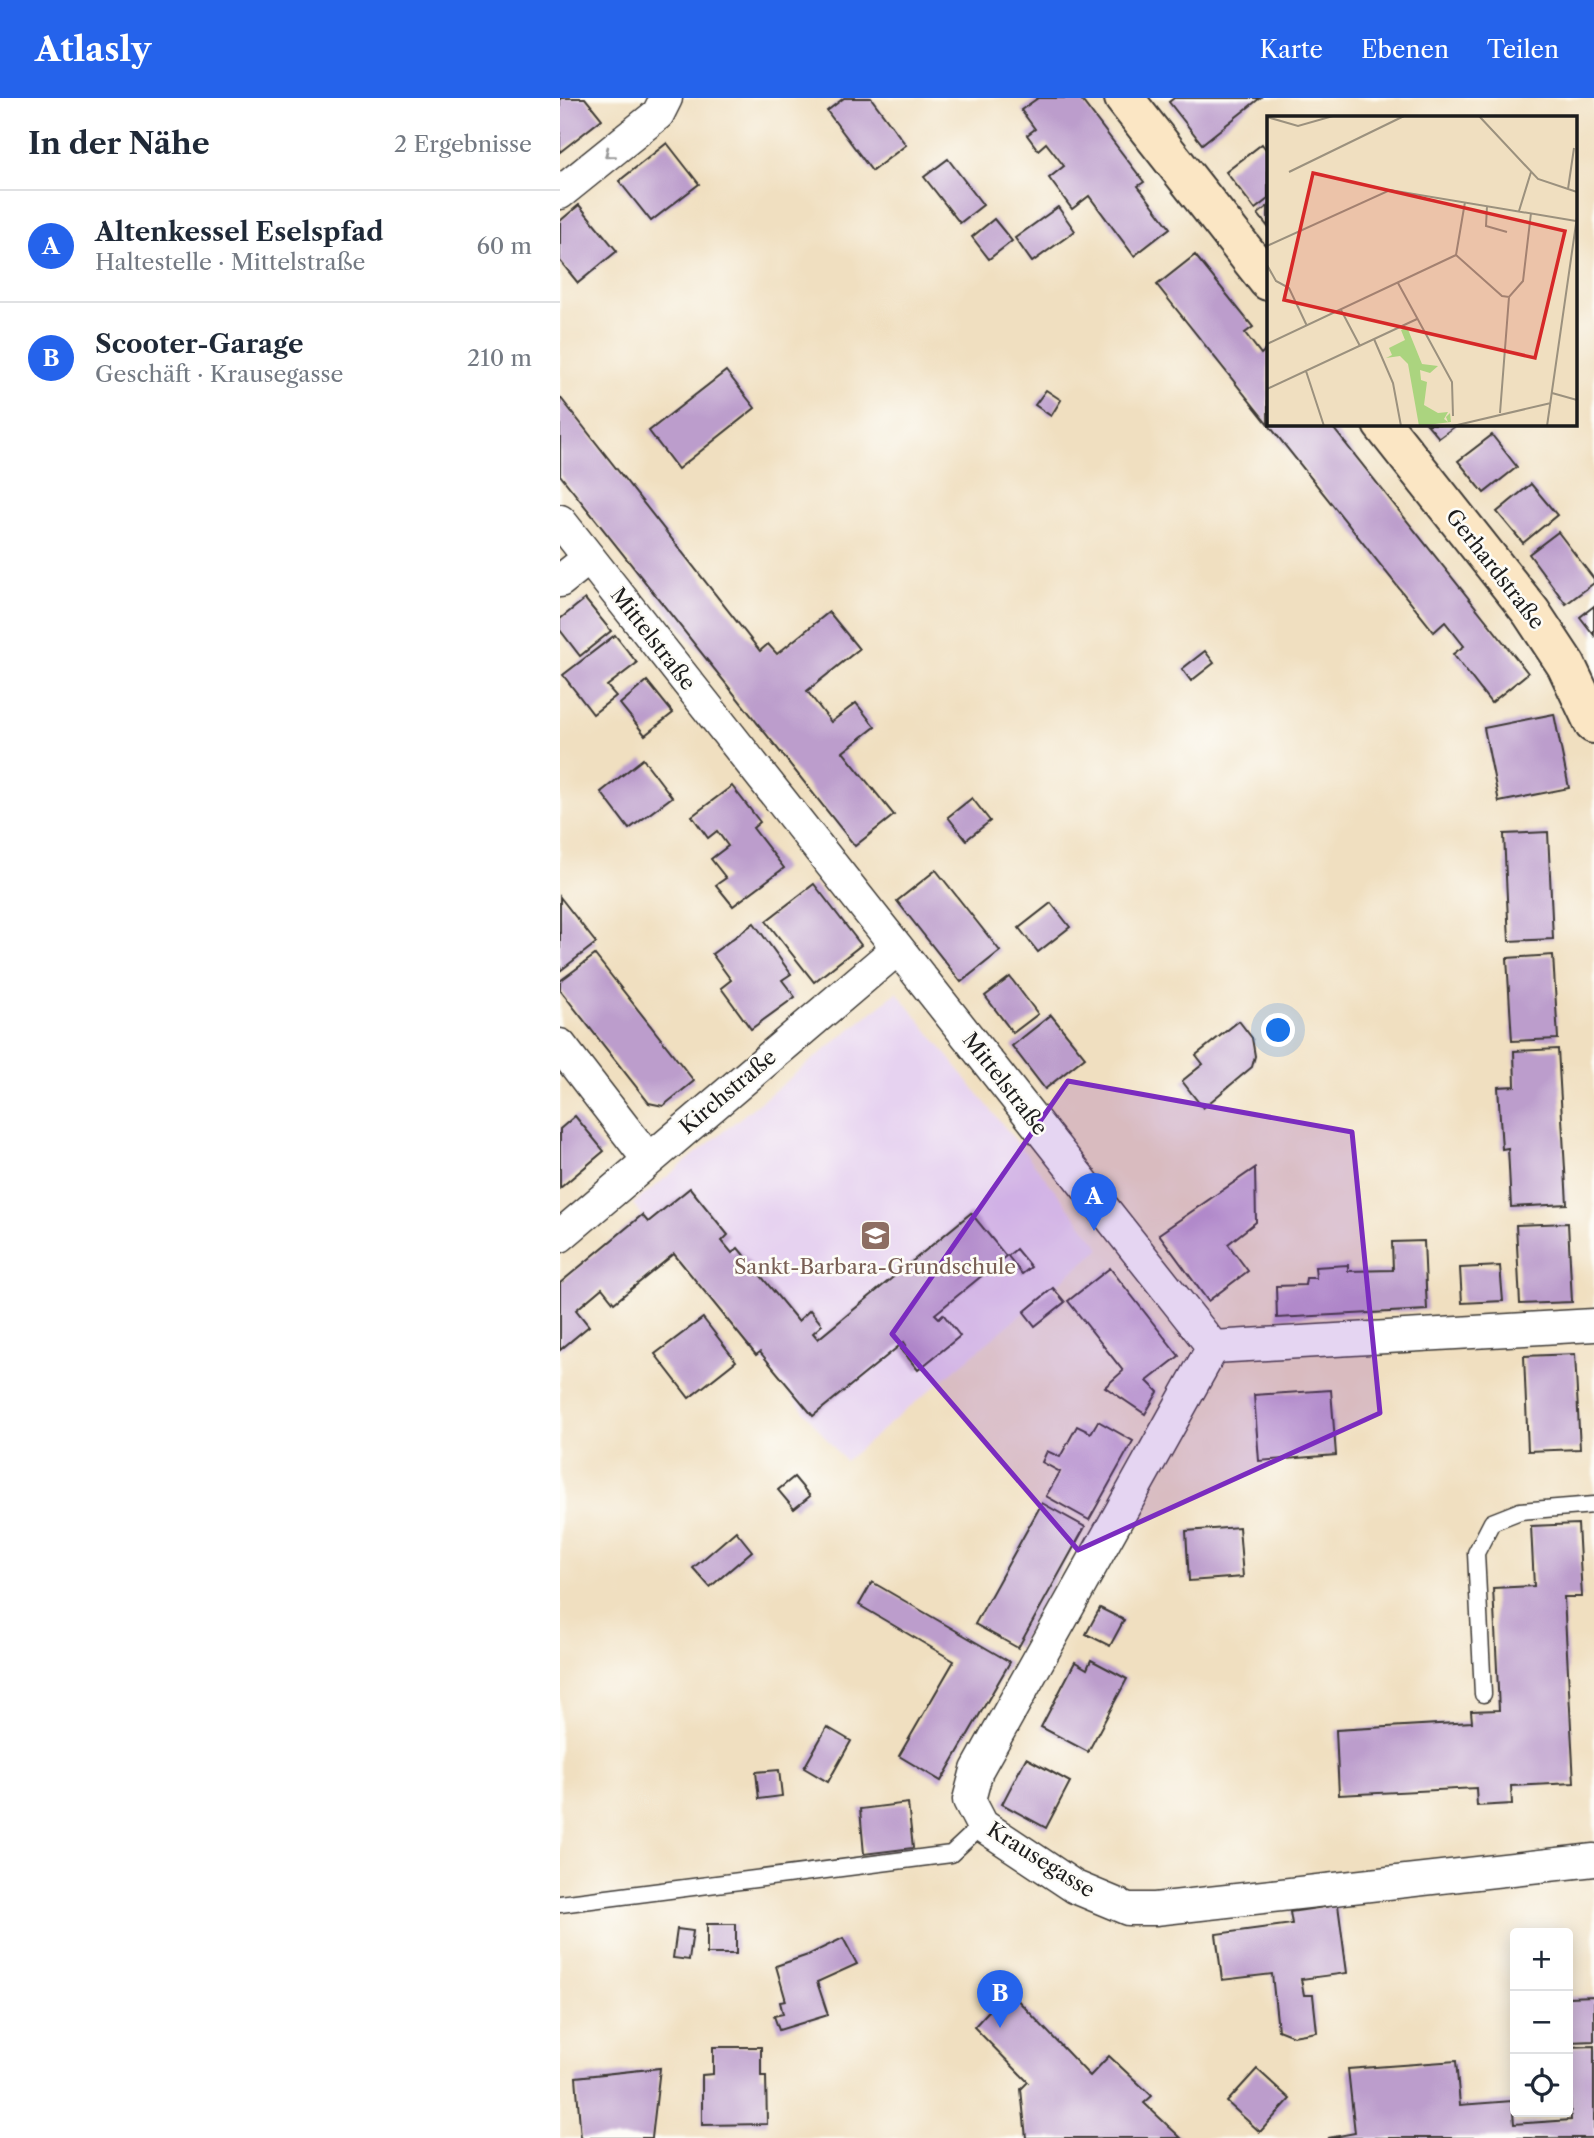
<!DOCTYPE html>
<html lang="de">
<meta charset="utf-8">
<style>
body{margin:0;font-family:"Libre Caslon Text",serif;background:#f2f2f3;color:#1f2937}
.controls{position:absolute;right:21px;bottom:21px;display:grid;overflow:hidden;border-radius:7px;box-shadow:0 4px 18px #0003}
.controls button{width:63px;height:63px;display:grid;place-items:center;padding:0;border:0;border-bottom:2px solid #e0e1e3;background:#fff;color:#1f2937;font:35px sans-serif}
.you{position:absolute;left:719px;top:933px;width:24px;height:24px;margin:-18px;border:5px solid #fff;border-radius:50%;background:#1a73e8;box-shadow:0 0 0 10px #1a73e833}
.badge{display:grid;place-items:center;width:46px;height:46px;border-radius:50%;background:#2563eb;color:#fff;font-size:23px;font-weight:700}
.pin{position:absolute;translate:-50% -58px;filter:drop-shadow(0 2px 4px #0008)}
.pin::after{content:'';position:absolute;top:37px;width:24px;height:21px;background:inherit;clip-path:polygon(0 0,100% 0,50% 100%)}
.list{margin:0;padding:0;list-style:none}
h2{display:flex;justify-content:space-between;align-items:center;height:91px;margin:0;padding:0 28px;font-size:30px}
h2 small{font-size:23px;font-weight:400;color:#747a83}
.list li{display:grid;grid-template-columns:46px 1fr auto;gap:21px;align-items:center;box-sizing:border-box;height:112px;padding:0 28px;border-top:2px solid #e0e1e3}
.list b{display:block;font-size:26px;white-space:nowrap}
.list p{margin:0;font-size:23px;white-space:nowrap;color:#747a83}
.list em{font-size:23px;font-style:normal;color:#747a83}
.icon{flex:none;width:38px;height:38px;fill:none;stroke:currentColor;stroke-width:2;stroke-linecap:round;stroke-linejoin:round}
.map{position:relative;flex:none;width:1034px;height:2040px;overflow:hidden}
header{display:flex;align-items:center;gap:42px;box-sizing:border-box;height:98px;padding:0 35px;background:#2563eb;color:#fff}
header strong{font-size:33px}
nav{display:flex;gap:38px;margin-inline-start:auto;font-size:24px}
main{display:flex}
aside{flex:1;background:#fff}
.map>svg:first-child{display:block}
.built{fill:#e6d2f0}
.building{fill:#bc9dcc}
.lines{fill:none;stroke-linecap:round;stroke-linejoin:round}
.lane-casing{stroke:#3c3935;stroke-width:19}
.street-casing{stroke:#3c3935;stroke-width:35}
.secondary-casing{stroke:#3c3935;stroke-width:42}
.lane{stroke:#fff;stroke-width:16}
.street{stroke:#fff;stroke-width:32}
.secondary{stroke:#fbe6c4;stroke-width:38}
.oneway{stroke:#999}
.marked{fill:#7b2cbf;fill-opacity:0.2;stroke:#7b2cbf;stroke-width:5;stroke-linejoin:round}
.labels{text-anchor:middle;stroke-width:5;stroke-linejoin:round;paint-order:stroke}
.street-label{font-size:21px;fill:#1c1c1c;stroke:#fdfcf7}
.education-label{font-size:21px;fill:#785e54;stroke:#fdfcf7}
.inset-road{fill:none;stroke:#9b917e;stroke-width:2}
.view{fill:#d62828;fill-opacity:0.15;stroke:#d62828;stroke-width:3.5}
.inset-edge{fill:none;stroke:#1c1c1c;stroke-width:3.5}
</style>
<header>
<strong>Atlasly</strong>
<nav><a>Karte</a><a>Ebenen</a><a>Teilen</a></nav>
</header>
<main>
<aside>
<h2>In der Nähe<small>2 Ergebnisse</small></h2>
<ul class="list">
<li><span class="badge">A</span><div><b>Altenkessel Eselspfad</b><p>Haltestelle · Mittelstraße</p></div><em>60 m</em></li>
<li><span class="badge">B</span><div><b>Scooter-Garage</b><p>Geschäft · Krausegasse</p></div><em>210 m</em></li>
</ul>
</aside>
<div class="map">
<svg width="1034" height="2040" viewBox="0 0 1034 2040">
<rect width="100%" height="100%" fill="#fdfcf7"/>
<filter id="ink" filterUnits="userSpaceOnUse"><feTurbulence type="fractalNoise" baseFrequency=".0143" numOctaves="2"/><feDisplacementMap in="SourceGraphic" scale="14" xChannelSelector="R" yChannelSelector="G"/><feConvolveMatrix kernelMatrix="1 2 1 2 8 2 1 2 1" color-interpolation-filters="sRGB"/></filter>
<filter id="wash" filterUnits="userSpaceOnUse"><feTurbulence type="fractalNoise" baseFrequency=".00686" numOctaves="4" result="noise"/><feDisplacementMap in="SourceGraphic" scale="28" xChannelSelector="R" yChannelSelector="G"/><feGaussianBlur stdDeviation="1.57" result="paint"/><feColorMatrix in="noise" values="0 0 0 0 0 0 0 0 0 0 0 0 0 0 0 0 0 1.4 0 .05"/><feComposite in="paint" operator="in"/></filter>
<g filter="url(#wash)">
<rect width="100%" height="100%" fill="#f0dfc0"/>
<!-- built -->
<path class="built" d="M 337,894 L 541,1150 L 285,1363 L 73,1106 Z"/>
<g id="blocks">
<!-- building -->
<g class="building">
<path d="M 0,0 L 25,0 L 42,21 L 0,54 Z"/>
<path d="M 284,0 L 311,0 L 346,47 L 312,73 L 267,13 Z"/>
<path d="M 478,0 L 520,0 L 584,84 L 578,88 L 610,130 L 574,158 L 529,98 L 512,111 L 489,80 L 504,68 L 486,45 L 478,52 L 467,37 L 475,31 L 461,12 Z"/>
<path d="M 614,0 L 700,0 L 642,46 L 609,4 Z"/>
<path d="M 107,45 L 139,86 L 91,123 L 59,83 Z"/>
<path d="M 702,46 L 708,54 L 708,101 L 695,111 L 666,74 Z"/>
<path d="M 388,61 L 423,107 L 400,125 L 364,79 Z"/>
<path d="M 19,107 L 57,153 L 18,185 L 0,163 L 0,123 Z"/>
<path d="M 708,108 L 708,129 L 698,116 Z"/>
<path d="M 498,109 L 515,133 L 472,164 L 455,140 Z"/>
<path d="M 434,121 L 452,143 L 429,161 L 412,139 Z"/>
<path d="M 635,157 L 693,229 L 685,235 L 701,256 L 708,250 L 708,326 L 770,326 L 968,575 L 931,605 L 893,556 L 904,548 L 885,524 L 874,534 L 597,187 Z"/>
<path d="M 166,273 L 195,310 L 118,371 L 89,333 Z"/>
<path d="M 486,292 L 501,302 L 491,318 L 475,307 Z"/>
<path d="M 0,299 L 200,553 L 208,546 L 217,556 L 269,514 L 299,551 L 247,593 L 271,624 L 296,605 L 315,629 L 283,654 L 334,717 L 295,748 L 0,377 Z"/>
<path d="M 867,326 L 898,326 L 879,340 Z"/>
<path d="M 932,337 L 957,369 L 924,395 L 898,363 Z"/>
<path d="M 971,386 L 997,417 L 963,445 L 937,414 Z"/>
<path d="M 998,434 L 1034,481 L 1034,485 L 1006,506 L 969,456 Z"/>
<path d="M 25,501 L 51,533 L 20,558 L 0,532 L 0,521 Z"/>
<path d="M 1034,508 L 1034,537 L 1020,519 Z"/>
<path d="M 55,537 L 77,565 L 47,588 L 56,598 L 33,616 L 3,577 Z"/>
<path d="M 645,553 L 654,565 L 631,583 L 622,571 Z"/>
<path d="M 87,583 L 113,615 L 85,637 L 60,606 Z"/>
<path d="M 994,616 L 1009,690 L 939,704 L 924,630 Z"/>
<path d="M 83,661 L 112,699 L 69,731 L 41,694 Z"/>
<path d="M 172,688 L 200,724 L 193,730 L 224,770 L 173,808 L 156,787 L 166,780 L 151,761 L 168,748 L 157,733 L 148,740 L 132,718 Z"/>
<path d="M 412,700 L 430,723 L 406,742 L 388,719 Z"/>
<path d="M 988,734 L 993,841 L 949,843 L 944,736 Z"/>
<path d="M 376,772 L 440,853 L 401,884 L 337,803 Z"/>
<path d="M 254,786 L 301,847 L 254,884 L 206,823 Z"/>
<path d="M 0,799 L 36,845 L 0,873 Z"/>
<path d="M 491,805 L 510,829 L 478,854 L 459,830 Z"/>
<path d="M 194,825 L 231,876 L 222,882 L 235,899 L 191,931 L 161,890 L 171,882 L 152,856 Z"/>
<path d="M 35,857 L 134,983 L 103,1008 L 89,1005 L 0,892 L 0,883 Z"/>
<path d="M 993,857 L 998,941 L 952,943 L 947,860 Z"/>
<path d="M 450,879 L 478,916 L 453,935 L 425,898 Z"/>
<path d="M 491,917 L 525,959 L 485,991 L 452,948 Z"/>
<path d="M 679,923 L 692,940 L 695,958 L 692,969 L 643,1010 L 622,983 L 643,966 L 636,957 Z"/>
<path d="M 998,951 L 1007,1106 L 951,1109 L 948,1050 L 942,1051 L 938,989 L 955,988 L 954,953 Z"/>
<path d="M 15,1018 L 44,1053 L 0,1090 L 0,1031 Z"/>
<path d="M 695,1070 L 696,1124 L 668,1146 L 688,1173 L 648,1203 L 599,1136 Z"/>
<path d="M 130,1090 L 168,1137 L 162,1143 L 172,1155 L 178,1150 L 238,1223 L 250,1212 L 262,1227 L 253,1235 L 258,1241 L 411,1115 L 446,1158 L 375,1216 L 379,1220 L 383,1216 L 400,1238 L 358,1272 L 341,1251 L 346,1247 L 344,1244 L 253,1318 L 200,1254 L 196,1257 L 114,1156 L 54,1205 L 42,1190 L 16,1212 L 29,1228 L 0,1252 L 0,1185 L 82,1117 L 88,1124 Z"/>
<path d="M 1008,1125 L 1012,1204 L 960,1206 L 956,1127 Z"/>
<path d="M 864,1143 L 867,1212 L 717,1220 L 716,1188 L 745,1187 L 746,1180 L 756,1180 L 755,1169 L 788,1167 L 788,1173 L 833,1172 L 832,1144 Z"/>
<path d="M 456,1151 L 471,1169 L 462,1176 L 448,1158 Z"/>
<path d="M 940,1168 L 943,1203 L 902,1205 L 900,1170 Z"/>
<path d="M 550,1170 L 619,1258 L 587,1283 L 598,1294 L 585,1316 L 545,1289 L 563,1273 L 508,1203 Z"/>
<path d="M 493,1190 L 505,1204 L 475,1228 L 464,1214 Z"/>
<path d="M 143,1220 L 176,1263 L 129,1300 L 95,1256 Z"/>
<path d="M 1015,1256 L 1020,1351 L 968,1353 L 964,1258 Z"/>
<path d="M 771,1292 L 776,1357 L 699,1363 L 694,1297 Z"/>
<path d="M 538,1323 L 573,1343 L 529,1422 L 486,1398 L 500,1374 L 482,1364 L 487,1353 L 500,1359 L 517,1328 L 531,1335 Z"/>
<path d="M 234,1379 L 250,1398 L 234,1411 L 218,1392 Z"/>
<path d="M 482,1405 L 525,1429 L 458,1550 L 415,1526 Z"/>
<path d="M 1018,1426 L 1022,1499 L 1004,1499 L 1014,1685 L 951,1688 L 952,1706 L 917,1708 L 916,1690 L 779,1697 L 776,1632 L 912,1624 L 911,1613 L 939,1612 L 933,1490 L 974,1488 L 971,1428 Z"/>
<path d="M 679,1429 L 683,1479 L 629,1483 L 626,1433 Z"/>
<path d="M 176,1433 L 192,1453 L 150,1489 L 133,1470 Z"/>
<path d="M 312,1484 L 450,1564 L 381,1683 L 339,1658 L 394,1563 L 299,1507 Z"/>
<path d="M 540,1510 L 564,1522 L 550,1548 L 526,1536 Z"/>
<path d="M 531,1562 L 567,1581 L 528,1654 L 481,1629 L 515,1564 L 527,1571 Z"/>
<path d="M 267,1629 L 291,1643 L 268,1684 L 244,1670 Z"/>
<path d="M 466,1660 L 510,1684 L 486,1730 L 442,1706 Z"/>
<path d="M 219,1672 L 222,1698 L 199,1701 L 196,1674 Z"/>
<path d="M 348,1705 L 353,1750 L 304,1756 L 300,1711 Z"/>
<path d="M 778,1807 L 787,1875 L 741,1881 L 744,1897 L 753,1897 L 757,1934 L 733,1938 L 718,1932 L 712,1876 L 662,1882 L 656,1836 L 732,1826 L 730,1814 Z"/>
<rect x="147" y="1826" width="29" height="30"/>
<path d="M 117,1831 L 133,1833 L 129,1862 L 113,1860 Z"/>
<path d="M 283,1840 L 297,1866 L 257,1884 L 268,1917 L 219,1932 L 214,1918 L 223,1916 L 220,1904 L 226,1903 L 216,1868 L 248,1857 Z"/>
<path d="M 448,1892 L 530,1978 L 549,1958 L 592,1998 L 584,2005 L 621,2040 L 466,2040 L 461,1991 L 468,1984 L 414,1929 Z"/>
<path d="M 1034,1898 L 1034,1943 L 1008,1944 L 1008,1899 Z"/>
<path d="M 1034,1948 L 1034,2040 L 768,2040 L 795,2035 L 788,1971 L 896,1963 L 900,2007 L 952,2003 L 954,2026 L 1011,2022 L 1008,1949 Z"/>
<path d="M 153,1949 L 201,1949 L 201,1978 L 206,1978 L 207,2026 L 142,2027 L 142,1977 L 153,1976 Z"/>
<path d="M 100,1970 L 92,2040 L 21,2040 L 16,1979 Z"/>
<path d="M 697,1971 L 730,2001 L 700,2034 L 667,2004 Z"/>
</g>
</g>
</g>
<g filter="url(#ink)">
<use href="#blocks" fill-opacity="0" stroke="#3c3935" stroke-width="2"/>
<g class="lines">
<defs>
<g id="lane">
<path d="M 923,1596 L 916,1455 L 932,1424 L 960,1413 L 1034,1407"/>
<path d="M 0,1806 L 391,1756 L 422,1727"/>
</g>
<g id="street">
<path d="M 0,95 L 98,16 L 106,0"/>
<path d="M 0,423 L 653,1249"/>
<path d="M 0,483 L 29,460"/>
<path d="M 0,947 L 88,1061"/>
<path d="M 0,1138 L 337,851"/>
<path d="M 653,1249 L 417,1672 L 409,1702 L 422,1727 L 515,1789 L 568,1811 L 595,1811 L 1034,1762"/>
<path d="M 653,1249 L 1034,1227"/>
</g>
<g id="secondary">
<path d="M 564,0 L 708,183"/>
<path d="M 822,326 L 971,514 L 1006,567 L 1034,626"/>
</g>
</defs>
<!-- lane casing -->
<use href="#lane" class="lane-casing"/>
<!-- street casing -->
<use href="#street" class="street-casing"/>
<!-- secondary casing -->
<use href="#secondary" class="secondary-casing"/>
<!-- lane -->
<use href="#lane" class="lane"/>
<!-- street -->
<use href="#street" class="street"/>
<!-- secondary -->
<use href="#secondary" class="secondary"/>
</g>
<!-- one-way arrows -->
<defs><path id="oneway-chevron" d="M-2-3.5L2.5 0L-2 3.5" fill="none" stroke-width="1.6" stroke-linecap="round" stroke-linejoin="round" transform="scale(1.75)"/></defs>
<use class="oneway" href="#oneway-chevron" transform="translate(49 56) rotate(141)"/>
</g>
<!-- marked area -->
<path class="marked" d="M 508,983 L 792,1034 L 820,1315 L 518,1452 L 332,1236 Z"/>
<!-- icons -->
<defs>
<symbol id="school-square" viewBox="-11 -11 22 22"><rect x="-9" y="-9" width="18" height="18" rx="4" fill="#8d6e63" stroke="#fdfcf7"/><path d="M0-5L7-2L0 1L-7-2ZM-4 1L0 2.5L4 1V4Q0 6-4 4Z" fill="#fff"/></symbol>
</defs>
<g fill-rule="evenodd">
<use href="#school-square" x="298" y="1120" width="35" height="35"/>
</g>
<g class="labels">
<!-- street labels -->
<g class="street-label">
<text transform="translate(935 471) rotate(52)" y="7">Gerhardstraße</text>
<text transform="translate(93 541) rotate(52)" y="7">Mittelstraße</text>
<text transform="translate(445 986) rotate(52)" y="7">Mittelstraße</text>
<text transform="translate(168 994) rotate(-40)" y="7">Kirchstraße</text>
<text transform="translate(481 1762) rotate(32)" y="7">Krausegasse</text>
</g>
<!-- education labels -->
<g class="education-label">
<text x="315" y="1176">Sankt-Barbara-Grundschule</text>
</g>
</g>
<!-- overview -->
<g transform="translate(707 18)">
<rect width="310" height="310" fill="#f0dfc0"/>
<path d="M 140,211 L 155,248 L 171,250 L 163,257 L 153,254 L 154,264 L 160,266 L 157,289 L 171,297 L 181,296 L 177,303 L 181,306 L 179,301 L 183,297 L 184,306 L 152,310 L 141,248 L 133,240 L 119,242 L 125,239 L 122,232 L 138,224 L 134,214 Z" fill="#abd47f"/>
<path class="inset-road" d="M 212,0 L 271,63 L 310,76M 0,1 L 31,10 L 66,0M 22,56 L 137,0M 301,73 L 307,32M 220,90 L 219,110 L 240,116M 252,95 L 264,56M 0,130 L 123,74 L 309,105M 189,139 L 235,180 L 242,181 L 256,165 L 264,97M 189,139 L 198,86M 0,149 L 9,165 L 22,172 L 40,210M 131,167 L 185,266 L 186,300M 74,194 L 93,230M 107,223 L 126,267 L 134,310M 0,228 L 189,139M 39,255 L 57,310M 0,273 L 150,203M 285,277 L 310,284M 233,297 L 242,181M 186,310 L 284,287M 280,310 L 310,101"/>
<path class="view" d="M 46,57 L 298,115 L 268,242 L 17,184 Z"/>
<rect width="310" height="310" class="inset-edge"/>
</g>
</svg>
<div class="controls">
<button>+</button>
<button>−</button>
<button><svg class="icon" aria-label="locate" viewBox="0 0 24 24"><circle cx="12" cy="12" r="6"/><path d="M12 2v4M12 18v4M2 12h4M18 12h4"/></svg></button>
</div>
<div class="you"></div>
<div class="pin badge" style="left:534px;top:1133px">A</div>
<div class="pin badge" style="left:440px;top:1930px">B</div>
</div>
</main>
